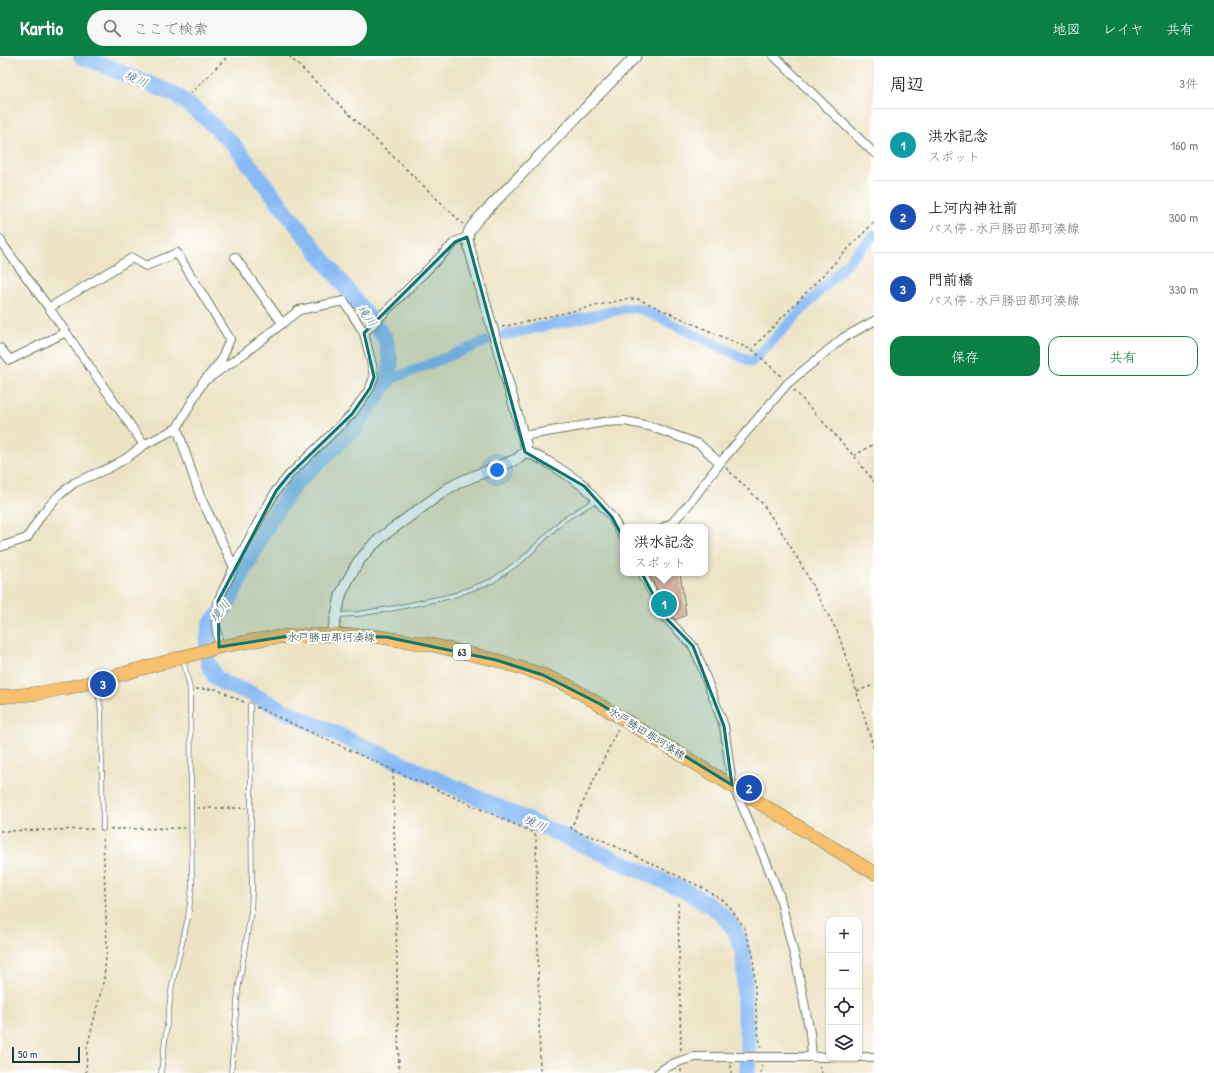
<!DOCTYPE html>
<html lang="ja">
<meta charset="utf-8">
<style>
body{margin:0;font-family:"Patrick Hand","Klee One",sans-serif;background:#f7f7f7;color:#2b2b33}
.controls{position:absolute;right:12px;bottom:12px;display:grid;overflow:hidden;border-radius:8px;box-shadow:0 1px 3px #0004}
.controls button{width:36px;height:36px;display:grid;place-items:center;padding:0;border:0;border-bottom:1px solid #e1e1e2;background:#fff;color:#2b2b33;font:20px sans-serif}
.scale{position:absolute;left:12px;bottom:10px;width:68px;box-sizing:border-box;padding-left:4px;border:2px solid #1f3d34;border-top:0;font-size:11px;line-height:14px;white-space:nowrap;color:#1f3d34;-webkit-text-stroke:3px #fff;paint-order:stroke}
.you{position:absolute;left:497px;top:414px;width:14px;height:14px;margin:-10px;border:3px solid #fff;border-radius:50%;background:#1a73e8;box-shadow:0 0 0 6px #1a73e833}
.badge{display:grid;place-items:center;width:26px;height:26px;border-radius:50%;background:#0b8043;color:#fff;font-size:13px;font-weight:700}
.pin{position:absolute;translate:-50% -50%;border:2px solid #fff;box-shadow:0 1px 4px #0006}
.popup{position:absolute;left:620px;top:468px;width:88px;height:52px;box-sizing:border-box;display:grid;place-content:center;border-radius:8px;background:#fff;filter:drop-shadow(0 1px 3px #0005);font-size:13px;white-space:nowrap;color:#7c7c81}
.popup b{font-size:15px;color:#2b2b33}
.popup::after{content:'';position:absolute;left:50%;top:100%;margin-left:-8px;border:8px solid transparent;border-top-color:#fff}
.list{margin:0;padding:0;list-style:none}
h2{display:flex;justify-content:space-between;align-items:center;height:52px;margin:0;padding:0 16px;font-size:17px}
h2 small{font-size:13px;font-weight:400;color:#7c7c81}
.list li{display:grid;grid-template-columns:26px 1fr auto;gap:12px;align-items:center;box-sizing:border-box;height:72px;padding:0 16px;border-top:1px solid #e1e1e2}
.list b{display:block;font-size:15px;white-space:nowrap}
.list p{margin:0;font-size:13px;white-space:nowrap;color:#7c7c81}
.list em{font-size:13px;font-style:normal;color:#7c7c81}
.actions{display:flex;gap:8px;padding:12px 16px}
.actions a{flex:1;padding:9px 0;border:1px solid #0b8043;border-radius:12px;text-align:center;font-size:14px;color:#0b8043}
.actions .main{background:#0b8043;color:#fff}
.icon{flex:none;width:22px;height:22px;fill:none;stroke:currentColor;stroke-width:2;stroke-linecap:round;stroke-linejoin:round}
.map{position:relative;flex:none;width:874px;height:1017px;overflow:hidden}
header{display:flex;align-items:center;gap:24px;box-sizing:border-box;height:56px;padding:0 20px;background:#0b8043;color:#fff}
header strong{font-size:19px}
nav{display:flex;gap:22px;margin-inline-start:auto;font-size:14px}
.search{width:280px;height:36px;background:#f7f7f7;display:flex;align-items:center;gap:10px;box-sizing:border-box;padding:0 14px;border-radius:22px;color:#7c7c81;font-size:15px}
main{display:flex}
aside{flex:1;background:#fff}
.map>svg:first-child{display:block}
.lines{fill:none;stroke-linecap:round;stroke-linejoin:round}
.canal{stroke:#87baf5;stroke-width:10}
.river{stroke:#87baf5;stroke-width:16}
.building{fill:url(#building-cross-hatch)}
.service-casing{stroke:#677766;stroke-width:5.5}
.minor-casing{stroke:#677766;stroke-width:10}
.tertiary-casing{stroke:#677766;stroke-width:12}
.primary-casing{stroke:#677766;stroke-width:14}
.path{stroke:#677766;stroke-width:1.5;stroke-dasharray:3 3;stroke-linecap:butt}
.service{stroke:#fff;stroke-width:4}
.minor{stroke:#fff;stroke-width:8}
.tertiary{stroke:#fff;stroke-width:10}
.primary{stroke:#f8bf6c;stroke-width:13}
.marked{fill:#0f766e;fill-opacity:0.2;stroke:#0f766e;stroke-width:3;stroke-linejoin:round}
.labels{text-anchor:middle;stroke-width:4;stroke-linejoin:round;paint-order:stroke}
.shield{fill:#fff;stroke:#627771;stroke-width:1}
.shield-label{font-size:10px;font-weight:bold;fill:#1f3d34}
.street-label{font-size:11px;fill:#1f3d34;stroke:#fff}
.water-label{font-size:12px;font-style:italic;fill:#3e626e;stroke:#fff}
</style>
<header>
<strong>Kartio</strong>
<div class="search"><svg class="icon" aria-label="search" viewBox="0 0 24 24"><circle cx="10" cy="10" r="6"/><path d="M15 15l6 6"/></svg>ここで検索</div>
<nav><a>地図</a><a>レイヤ</a><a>共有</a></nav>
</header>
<main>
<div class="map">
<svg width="874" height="1017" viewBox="0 0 874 1017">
<defs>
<pattern id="building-cross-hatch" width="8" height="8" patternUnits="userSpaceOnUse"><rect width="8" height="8" fill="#d6a592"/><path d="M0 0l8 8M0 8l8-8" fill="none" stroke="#ad8878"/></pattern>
</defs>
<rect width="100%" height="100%" fill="#fff"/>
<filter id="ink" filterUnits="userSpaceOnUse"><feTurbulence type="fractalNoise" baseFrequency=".025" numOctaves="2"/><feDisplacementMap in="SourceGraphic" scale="8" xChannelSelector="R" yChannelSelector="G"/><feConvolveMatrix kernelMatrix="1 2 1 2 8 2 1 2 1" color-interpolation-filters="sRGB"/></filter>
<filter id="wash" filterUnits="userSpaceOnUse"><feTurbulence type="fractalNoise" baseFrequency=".012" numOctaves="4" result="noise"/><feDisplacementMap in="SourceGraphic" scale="16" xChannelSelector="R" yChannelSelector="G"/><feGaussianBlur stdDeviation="0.9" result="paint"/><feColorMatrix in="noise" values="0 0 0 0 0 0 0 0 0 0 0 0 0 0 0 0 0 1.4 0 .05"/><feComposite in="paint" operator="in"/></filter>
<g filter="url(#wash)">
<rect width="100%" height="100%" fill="#ece3c4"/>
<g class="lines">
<!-- canal -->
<g class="canal">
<path d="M 505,279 L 623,253 L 635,252 L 643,254 L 752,306 L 874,179"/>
<path d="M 387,325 L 487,285"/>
</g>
<!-- river -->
<g class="river">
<path d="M 81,0 L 176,39 L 203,60 L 234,89 L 385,282 L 391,307 L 387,325 L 357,370 L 295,428 L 268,468 L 226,551 L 210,568 L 207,587"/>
<path d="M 208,600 L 208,606 L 215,621 L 225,628 L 252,638 L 283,654 L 690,837 C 720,854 741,870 744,906 C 745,920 744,933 744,946 C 745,961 747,975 748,989 C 749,998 748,1008 747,1017"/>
</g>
</g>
<g id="blocks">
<!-- building -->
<path class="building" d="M 648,517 L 680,517 L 686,559 L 675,564 L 670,558 Z"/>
</g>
</g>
<g filter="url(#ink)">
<use href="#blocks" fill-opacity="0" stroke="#677766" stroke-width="1"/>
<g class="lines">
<defs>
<g id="service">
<path d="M 336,559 L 358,558 L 395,552 L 452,540 L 492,525 L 522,504 L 562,465 L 596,444"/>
<path d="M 97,627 L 101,655 L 103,773"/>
<path d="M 161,1017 L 163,1000 L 172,929 L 188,862 L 192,831 L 190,633 L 183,603"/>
<path d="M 231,1017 L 238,935 L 251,855 L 252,835 L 250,649"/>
</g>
<g id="minor">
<path d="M 774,0 L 874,97"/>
<path d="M 0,183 L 3,189 L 49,252 L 144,389"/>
<path d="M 235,201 L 282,267"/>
<path d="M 364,277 L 455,186 L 467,181"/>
<path d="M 0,292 L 10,304 L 66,276"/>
<path d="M 203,326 L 245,297 L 299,254 L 344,245 L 364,277 L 372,309 L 374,321 L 370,332 L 352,358 L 289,419 L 276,435 L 261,461 L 234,511 L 218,545 L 216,567 L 219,591"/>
<path d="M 177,372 L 200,440 L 234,511"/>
<path d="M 523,380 L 604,366 L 625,365 L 649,370 L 699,388 L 720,407"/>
<path d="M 584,430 L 612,461 L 623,481"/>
<path d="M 664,471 L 672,467 L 689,448 L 720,407 L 788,327 L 843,282 L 874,265"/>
<path d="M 0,491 L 27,482 L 42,458 L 58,440 L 74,427 L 109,412 L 125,403 L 144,389 L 177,372 L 203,326 L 221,305 L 230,283 L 177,197 L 146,210 L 132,202 L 49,252"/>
<path d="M 642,517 L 665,561 L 693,590 L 700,606 L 724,670 L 732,729 L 740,745 L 762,796 L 779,838 L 797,910 L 810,977 L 812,1001"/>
<path d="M 859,1001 L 874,1001"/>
<path d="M 658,1017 C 669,1008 681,1004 695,1001 L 829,1001"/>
</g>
<g id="tertiary">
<path d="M 525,396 C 547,403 565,417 584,430"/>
<path d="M 332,579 L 341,538 L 349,522 L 358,506 L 371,491 L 384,479 L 447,433 L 462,425 L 517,403 L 525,396 L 526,390 L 523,380 L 469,191 C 466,176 469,174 478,163 L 636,0"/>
</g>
<path id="primary" d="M 0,641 L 40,637 L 66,632 L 97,625 L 219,591 L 262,583 L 289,580 L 332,579 L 367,579 L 432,589 L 496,604 L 543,619 L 569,630 L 874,817"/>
</defs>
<!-- service casing -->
<use href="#service" class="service-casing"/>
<!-- minor casing -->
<use href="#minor" class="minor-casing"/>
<!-- tertiary casing -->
<use href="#tertiary" class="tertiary-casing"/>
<!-- primary casing -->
<use href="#primary" class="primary-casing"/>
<!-- path -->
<g class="path">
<path d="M 289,0 L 463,168"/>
<path d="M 190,38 L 228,0"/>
<path d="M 502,271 L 626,243 L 638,243 L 754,295 L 782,321"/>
<path d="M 751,294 L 874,166"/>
<path d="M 794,334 L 854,400 L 874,426"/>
<path d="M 854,400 L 874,388"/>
<path d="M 726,412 L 762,447 L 781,475 L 803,512 L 838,577 L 851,617 L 874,693"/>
<path d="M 196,633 L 216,633 L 244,646"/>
<path d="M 857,635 L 874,629"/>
<path d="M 256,651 L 393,714 L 532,776 L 536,780 L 540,1017"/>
<path d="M 618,673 L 571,772 L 577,776 L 600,783 L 703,832 L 724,845 L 731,853 L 744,871 L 753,898 L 757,970 L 761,993"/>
<path d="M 393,715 L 399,1017"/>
<path d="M 197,752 L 246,752"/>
<path d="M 110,773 L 186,772"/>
<path d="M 0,775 L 96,773"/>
<path d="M 678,847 L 681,997"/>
<path d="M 731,1009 L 731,1017"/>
<path d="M 819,1010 L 822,1017"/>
<path d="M 681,1013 L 681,1017"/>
<path d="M 86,1017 L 87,992 L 104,923 L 107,890 L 103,779"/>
<path d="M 761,1017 L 762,1009"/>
</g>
<!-- service -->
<use href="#service" class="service"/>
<!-- minor -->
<use href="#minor" class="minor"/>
<!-- tertiary -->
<use href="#tertiary" class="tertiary"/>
<!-- primary -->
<use href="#primary" class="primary"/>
</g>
</g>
<!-- marked area -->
<path class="marked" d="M 467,181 L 525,396 L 584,430 L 612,461 L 665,561 L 693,590 L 724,670 L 732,729 L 600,648 L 543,619 L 496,604 L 386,581 L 289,580 L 219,591 L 218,545 L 276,435 L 289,419 L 352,358 L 370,332 L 374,321 L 364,277 L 455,186 Z"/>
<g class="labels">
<!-- shield labels -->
<rect class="shield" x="453" y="588" width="18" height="16" rx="3"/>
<g class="shield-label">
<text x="462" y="600">63</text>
</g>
<!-- street labels -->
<g class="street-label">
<text x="331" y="585">水戸勝田那珂湊線</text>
<text transform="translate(647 677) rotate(32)" y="4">水戸勝田那珂湊線</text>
</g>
<!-- water labels -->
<g class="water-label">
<text transform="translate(136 23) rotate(23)" y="4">境川</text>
<text transform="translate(367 260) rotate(52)" y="4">境川</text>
<text transform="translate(220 555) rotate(-52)" y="4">境川</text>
<text transform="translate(535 767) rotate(24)" y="4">境川</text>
</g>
</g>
</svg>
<div class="controls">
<button>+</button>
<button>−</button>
<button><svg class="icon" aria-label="locate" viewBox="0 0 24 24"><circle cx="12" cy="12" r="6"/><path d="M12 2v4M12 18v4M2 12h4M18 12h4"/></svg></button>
<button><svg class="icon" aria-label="layers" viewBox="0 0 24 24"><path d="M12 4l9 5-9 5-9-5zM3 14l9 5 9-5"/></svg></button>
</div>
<div class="scale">50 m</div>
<div class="you"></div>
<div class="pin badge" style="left:664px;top:548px;background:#0f9aa8">1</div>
<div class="popup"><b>洪水記念</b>スポット</div>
<div class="pin badge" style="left:749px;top:732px;background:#1a4fb4">2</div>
<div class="pin badge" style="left:103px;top:628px;background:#1a4fb4">3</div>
</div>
<aside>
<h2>周辺<small>3件</small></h2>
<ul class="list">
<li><span class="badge" style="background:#0f9aa8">1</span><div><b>洪水記念</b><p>スポット</p></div><em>160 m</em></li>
<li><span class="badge" style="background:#1a4fb4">2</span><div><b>上河内神社前</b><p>バス停 · 水戸勝田那珂湊線</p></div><em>300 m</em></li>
<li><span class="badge" style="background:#1a4fb4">3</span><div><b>門前橋</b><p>バス停 · 水戸勝田那珂湊線</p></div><em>330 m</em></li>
</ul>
<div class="actions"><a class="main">保存</a><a>共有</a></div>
</aside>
</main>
